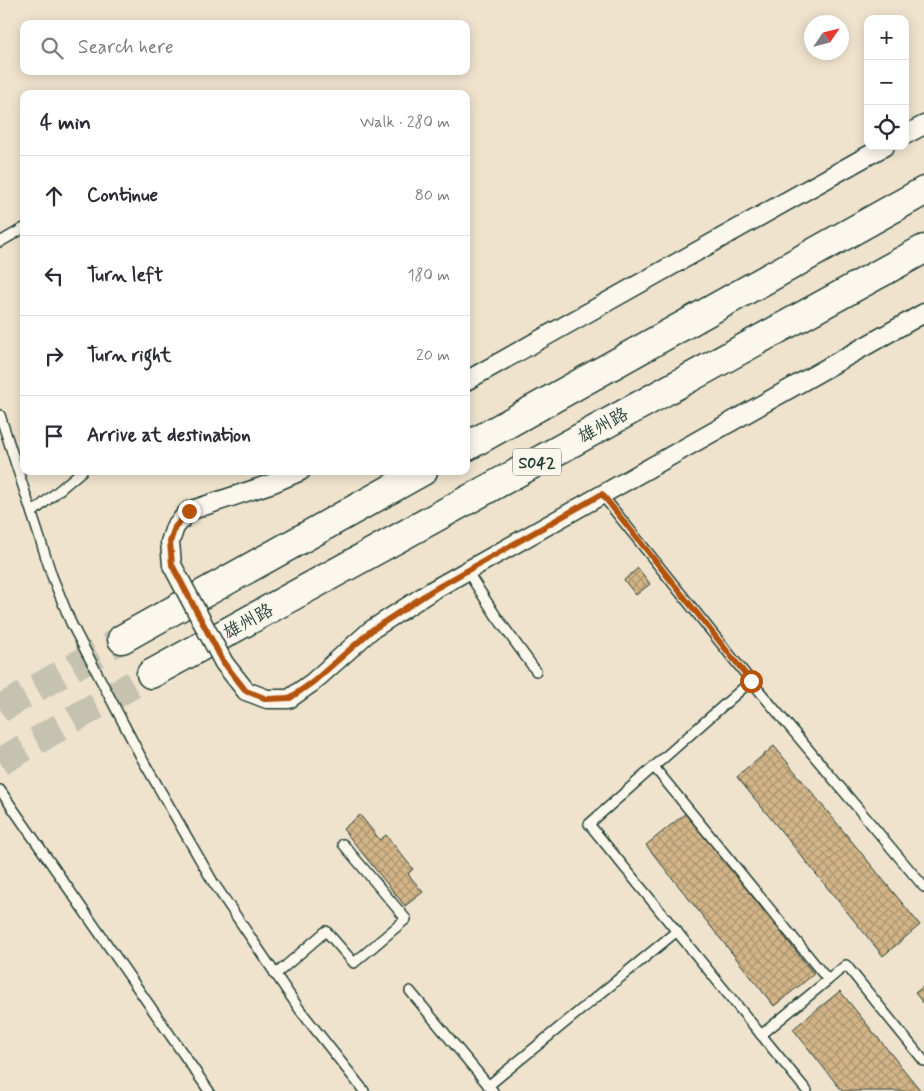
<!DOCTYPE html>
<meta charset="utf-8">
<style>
body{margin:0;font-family:Mynerve,"LXGW WenKai TC",sans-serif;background:#f2f2f3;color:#2b2b33}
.controls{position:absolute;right:15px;top:15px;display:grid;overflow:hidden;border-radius:10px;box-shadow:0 2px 12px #0003}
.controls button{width:45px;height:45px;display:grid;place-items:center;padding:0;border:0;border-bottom:1px solid #e1e1e2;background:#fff;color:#2b2b33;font:25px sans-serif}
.compass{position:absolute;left:804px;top:15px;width:45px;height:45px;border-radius:50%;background:#fff;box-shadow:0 2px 12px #0003;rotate:55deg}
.stop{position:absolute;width:15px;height:15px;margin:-11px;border:4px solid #b45309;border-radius:50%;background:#fff}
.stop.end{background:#b45309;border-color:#fff;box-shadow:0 1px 5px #0008}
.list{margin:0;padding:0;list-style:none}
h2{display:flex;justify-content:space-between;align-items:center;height:65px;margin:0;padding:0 20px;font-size:21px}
h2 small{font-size:16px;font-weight:400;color:#7c7c81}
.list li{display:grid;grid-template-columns:32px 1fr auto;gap:15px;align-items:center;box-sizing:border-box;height:80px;padding:0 20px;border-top:1px solid #e1e1e2}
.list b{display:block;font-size:19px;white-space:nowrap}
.list em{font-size:16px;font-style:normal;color:#7c7c81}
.icon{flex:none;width:28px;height:28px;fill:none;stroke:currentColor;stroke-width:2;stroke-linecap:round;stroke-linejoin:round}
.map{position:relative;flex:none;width:924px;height:1091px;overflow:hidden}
.search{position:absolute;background:#fff;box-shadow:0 2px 12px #0003;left:20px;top:20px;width:450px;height:55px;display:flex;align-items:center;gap:12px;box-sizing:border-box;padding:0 18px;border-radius:10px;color:#7c7c81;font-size:19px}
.panel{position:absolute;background:#fff;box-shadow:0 2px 12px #0003;left:20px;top:90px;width:450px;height:385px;border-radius:10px}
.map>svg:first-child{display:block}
.building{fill:url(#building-cross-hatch);stroke:#1f3d34}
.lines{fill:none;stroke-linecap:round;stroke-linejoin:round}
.primary-tunnel{stroke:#c5c2af;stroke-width:28;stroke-dasharray:28 14;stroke-linecap:butt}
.lane-casing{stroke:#1f3d34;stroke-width:12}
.street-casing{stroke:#1f3d34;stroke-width:21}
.primary-casing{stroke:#1f3d34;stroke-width:31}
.lane{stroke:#fbf7ec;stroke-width:9}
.street{stroke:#fbf7ec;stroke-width:18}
.primary{stroke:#fbf7ec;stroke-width:28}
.street-bridge-casing{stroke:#1f3d34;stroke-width:21;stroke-linecap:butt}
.street-bridge{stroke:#fbf7ec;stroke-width:18}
.route{stroke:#b45309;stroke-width:6}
.labels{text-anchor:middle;stroke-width:4;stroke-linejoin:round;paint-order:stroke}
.shield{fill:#fbf7ec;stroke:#61756b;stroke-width:1}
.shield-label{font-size:16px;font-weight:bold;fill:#1f3d34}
.street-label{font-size:18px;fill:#1f3d34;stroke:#fbf7ec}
</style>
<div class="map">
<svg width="924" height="1091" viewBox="0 0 924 1091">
<defs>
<pattern id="building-cross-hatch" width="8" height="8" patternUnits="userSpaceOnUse" patternTransform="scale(1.25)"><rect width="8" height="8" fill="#d4b588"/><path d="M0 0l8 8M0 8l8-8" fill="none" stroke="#ab9470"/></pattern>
</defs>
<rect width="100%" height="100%" fill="#efe3ce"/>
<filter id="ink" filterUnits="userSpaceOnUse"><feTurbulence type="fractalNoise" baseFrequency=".02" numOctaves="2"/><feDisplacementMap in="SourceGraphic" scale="10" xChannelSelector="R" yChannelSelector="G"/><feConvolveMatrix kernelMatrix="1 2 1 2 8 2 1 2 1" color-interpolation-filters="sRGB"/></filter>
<g filter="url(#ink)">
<!-- building -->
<g class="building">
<path d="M 638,568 L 650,584 L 636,595 L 624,580 Z"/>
<path d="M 774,746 L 920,925 L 883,956 L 737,777 Z"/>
<path d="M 686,813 L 814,974 L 774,1006 L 646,845 Z"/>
<path d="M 360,815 L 380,840 L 386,835 L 413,869 L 408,874 L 423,892 L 405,906 L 343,829 Z"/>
<path d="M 924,986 L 924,1004 L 915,993 Z"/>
<path d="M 840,991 L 921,1091 L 842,1091 L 793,1029 Z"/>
</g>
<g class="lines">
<!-- primary-tunnel -->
<g class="primary-tunnel">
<path d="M 0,709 L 122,639"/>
<path d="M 0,762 L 151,674"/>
</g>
<defs>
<g id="lane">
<path d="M 0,242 L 24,228"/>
<path d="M 0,415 L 52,576 L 71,623 L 141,757 L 213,882 L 300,1010 L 364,1091"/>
<path d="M 602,495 L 751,681 L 924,887"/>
<path d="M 32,513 L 82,471"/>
<path d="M 467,571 L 496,616 L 536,671"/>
<path d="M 751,681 L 589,824 L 807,1091"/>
<path d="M 654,767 L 828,980 L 846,965 L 924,1061"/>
<path d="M 0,790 L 209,1091"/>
<path d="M 275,975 L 326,931 L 354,963 L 406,919 L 343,844"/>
<path d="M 410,991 L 493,1091"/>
<path d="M 761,1035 L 828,980"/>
<path d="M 488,1086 L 677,931"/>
</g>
<g id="street">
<path d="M 905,135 L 924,125"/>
<path d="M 466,381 L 885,146"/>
<path d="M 172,565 L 170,542 L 175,527 L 189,511 L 273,483 L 301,471"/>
<path d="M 246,691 L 267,699 L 289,699 L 313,682 L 371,630 L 433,590 L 924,313"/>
</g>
<g id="primary">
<path d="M 466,447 L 924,191"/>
<path d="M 122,639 L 423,471"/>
<path d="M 151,674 L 924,249"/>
</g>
</defs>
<!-- lane casing -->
<use href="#lane" class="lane-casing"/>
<!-- street casing -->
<use href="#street" class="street-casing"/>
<!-- primary casing -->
<use href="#primary" class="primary-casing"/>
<!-- lane -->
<use href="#lane" class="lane"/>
<!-- street -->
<use href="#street" class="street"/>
<!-- primary -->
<use href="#primary" class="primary"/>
<defs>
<path id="street-bridge" d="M 172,565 L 224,663 L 246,691"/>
</defs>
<!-- street-bridge casing -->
<use href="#street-bridge" class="street-bridge-casing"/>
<!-- street-bridge -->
<use href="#street-bridge" class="street-bridge"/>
</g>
</g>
<g class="lines" filter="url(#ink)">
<!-- route -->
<path class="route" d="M 189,511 L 175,527 L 170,542 L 172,565 L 224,663 L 246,691 L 267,699 L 290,698 L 313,682 L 372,630 L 433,590 L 602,494 L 751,681"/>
</g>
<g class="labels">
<!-- shield labels -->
<rect class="shield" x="513" y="448.5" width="48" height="27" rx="4"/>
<g class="shield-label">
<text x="537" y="468">S042</text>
</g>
<!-- street labels -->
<g class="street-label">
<text transform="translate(603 425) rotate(-29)" y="6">雄州路</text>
<text transform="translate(248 621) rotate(-29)" y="6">雄州路</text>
</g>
</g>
</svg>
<div class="controls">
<button>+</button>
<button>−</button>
<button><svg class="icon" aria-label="locate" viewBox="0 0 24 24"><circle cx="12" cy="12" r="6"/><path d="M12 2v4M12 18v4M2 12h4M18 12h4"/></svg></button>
</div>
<svg class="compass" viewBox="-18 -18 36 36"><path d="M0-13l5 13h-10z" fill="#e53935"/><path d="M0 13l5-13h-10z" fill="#7c7c81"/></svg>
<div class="stop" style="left:751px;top:681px"></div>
<div class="stop end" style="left:189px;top:511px"></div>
<div class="search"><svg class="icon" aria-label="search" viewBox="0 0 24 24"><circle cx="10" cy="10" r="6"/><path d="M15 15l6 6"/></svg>Search here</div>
<section class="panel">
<h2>4 min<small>Walk · 280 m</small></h2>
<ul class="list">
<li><svg class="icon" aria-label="ahead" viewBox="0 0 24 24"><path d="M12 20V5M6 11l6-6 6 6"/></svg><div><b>Continue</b></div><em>80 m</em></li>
<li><svg class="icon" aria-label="left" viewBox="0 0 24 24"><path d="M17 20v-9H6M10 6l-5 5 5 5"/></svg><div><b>Turn left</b></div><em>180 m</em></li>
<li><svg class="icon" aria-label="right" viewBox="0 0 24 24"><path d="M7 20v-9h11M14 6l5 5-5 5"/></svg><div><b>Turn right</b></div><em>20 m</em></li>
<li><svg class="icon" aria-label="arrive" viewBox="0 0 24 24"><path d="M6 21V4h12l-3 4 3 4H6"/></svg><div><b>Arrive at destination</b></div></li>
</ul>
</section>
</div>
